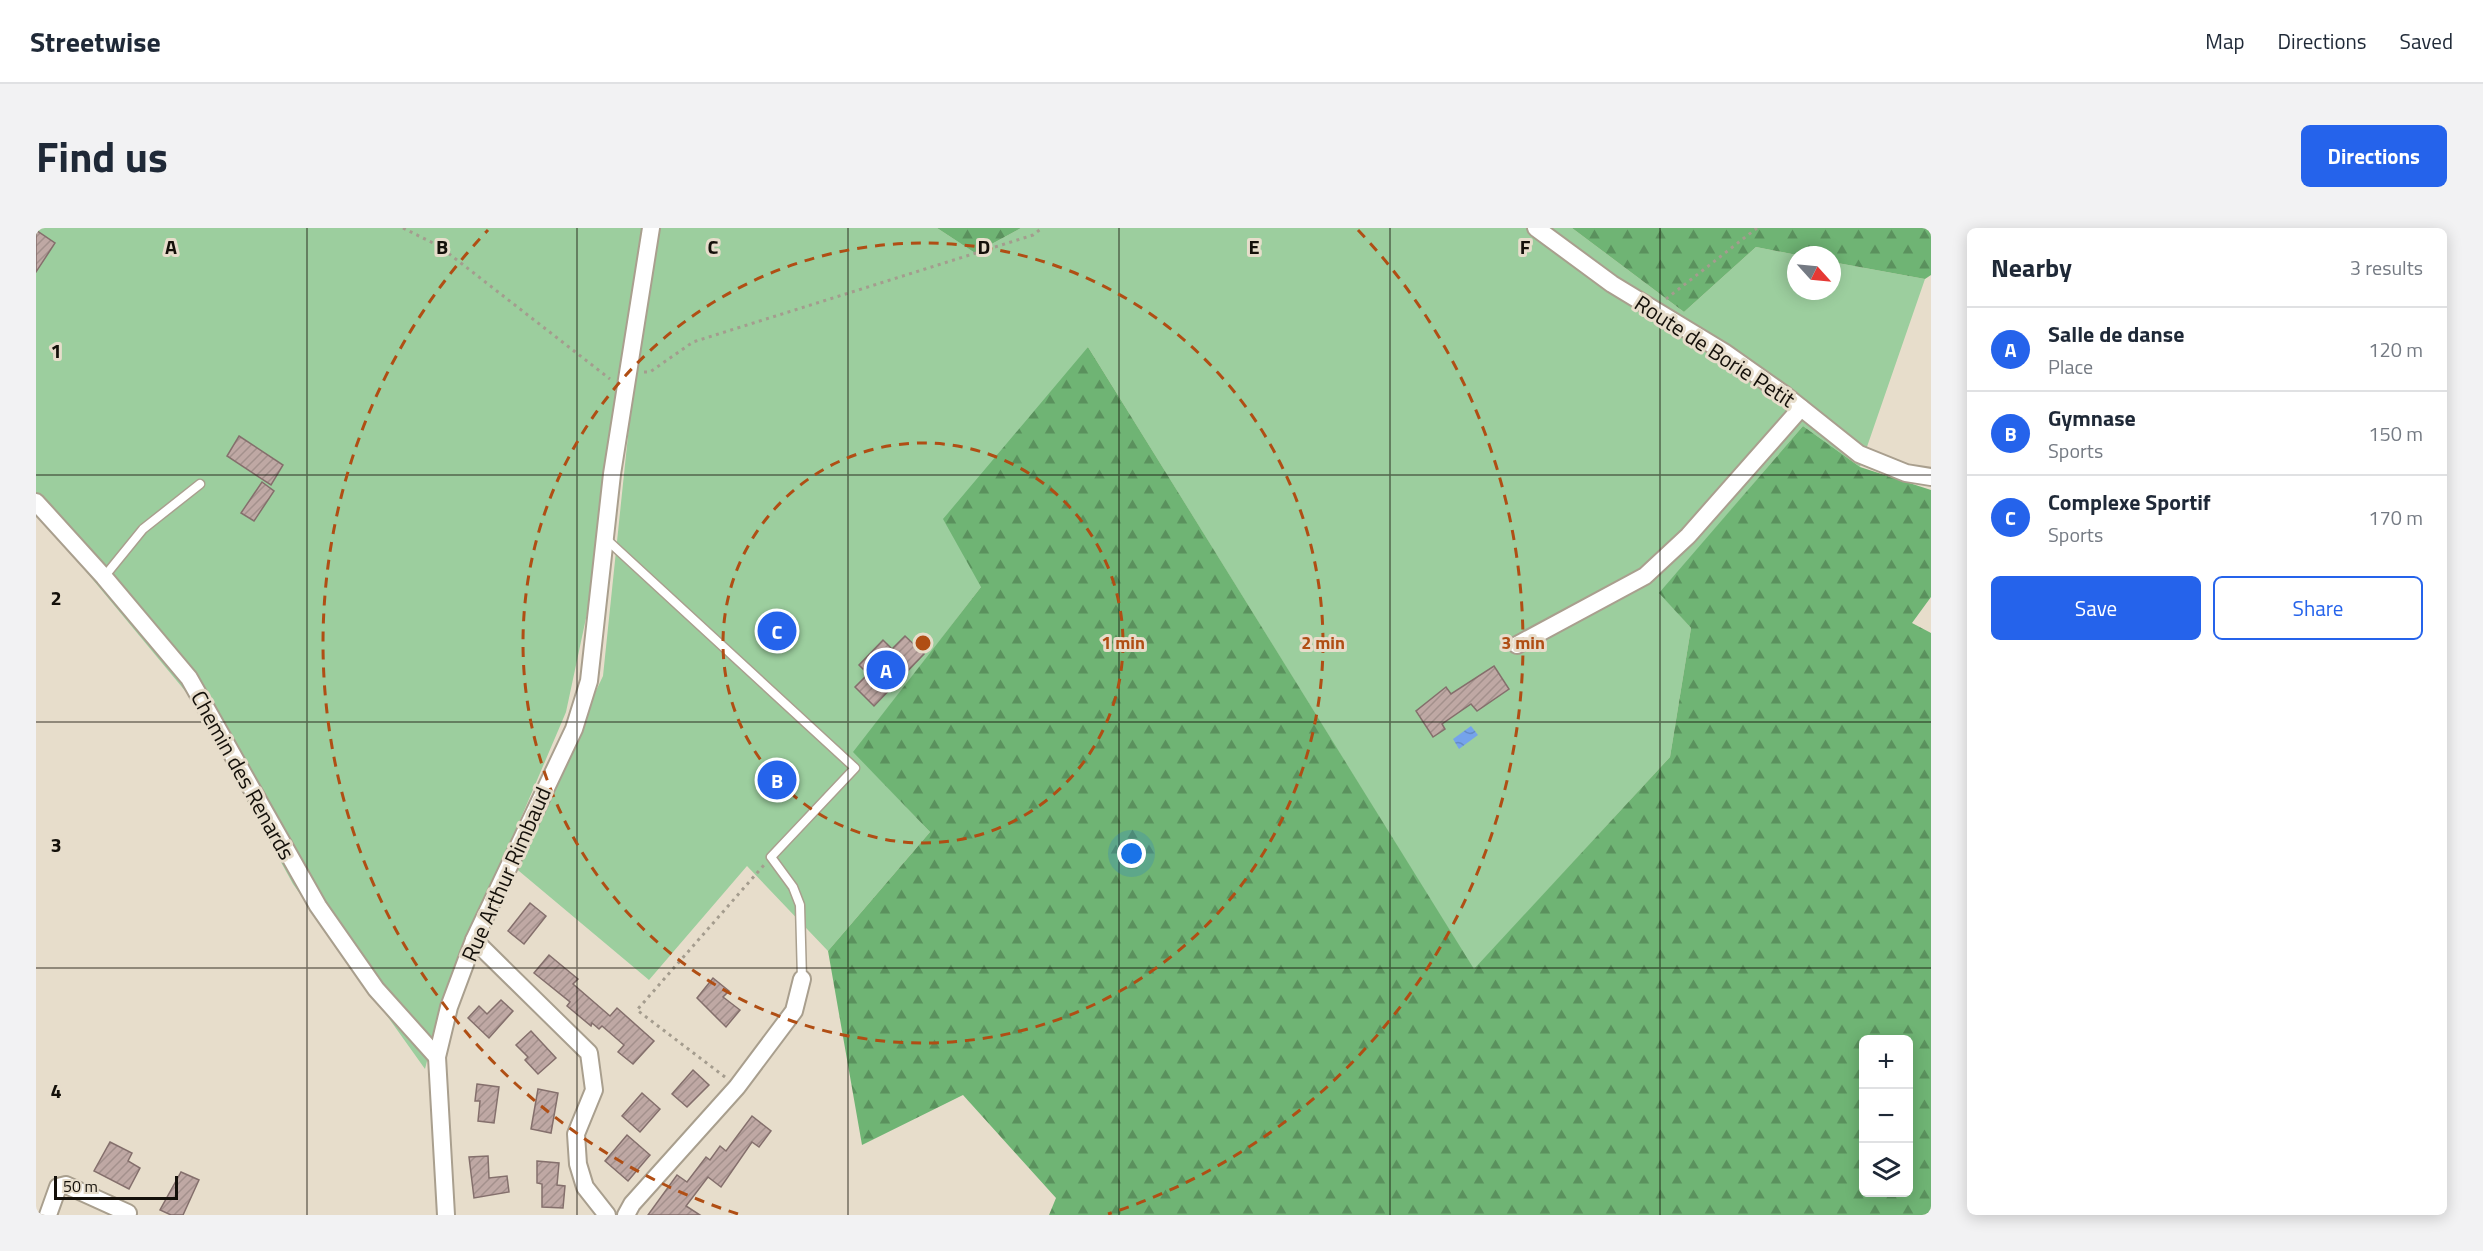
<!DOCTYPE html>
<meta charset="utf-8">
<style>
body{margin:0;font-family:"Titillium Web",sans-serif;background:#f2f2f3;color:#1f2937}
.controls{position:absolute;right:18px;bottom:18px;display:grid;overflow:hidden;border-radius:9px;box-shadow:0 3px 15px #0003}
.controls button{width:54px;height:54px;display:grid;place-items:center;padding:0;border:0;border-bottom:2px solid #e0e1e3;background:#fff;color:#1f2937;font:30px sans-serif}
.compass{position:absolute;left:1751px;top:18px;width:54px;height:54px;border-radius:50%;background:#fff;box-shadow:0 3px 15px #0003;rotate:117deg}
.scale{position:absolute;left:18px;bottom:15px;width:124px;box-sizing:border-box;padding-left:6px;border:3px solid #14100a;border-top:0;font-size:16px;line-height:21px;white-space:nowrap;color:#14100a;-webkit-text-stroke:4px #e7ddcb;paint-order:stroke}
.you{position:absolute;left:1096px;top:626px;width:21px;height:21px;margin:-15px;border:4px solid #fff;border-radius:50%;background:#1a73e8;box-shadow:0 0 0 9px #1a73e833}
.badge{display:grid;place-items:center;width:39px;height:39px;border-radius:50%;background:#2563eb;color:#fff;font-size:20px;font-weight:700}
.pin{position:absolute;translate:-50% -50%;border:3px solid #fff;box-shadow:0 2px 6px #0006}
.list{margin:0;padding:0;list-style:none}
h2{display:flex;justify-content:space-between;align-items:center;height:78px;margin:0;padding:0 24px;font-size:26px}
h2 small{font-size:20px;font-weight:400;color:#747a83}
.list li{display:grid;grid-template-columns:39px 1fr auto;gap:18px;align-items:center;box-sizing:border-box;height:84px;padding:0 24px;border-top:2px solid #e0e1e3}
.list b{display:block;font-size:22px;white-space:nowrap}
.list p{margin:0;font-size:20px;white-space:nowrap;color:#747a83}
.list em{font-size:20px;font-style:normal;color:#747a83}
.actions{display:flex;gap:12px;padding:18px 24px}
.actions a{flex:1;padding:14px 0;border:2px solid #2563eb;border-radius:9px;text-align:center;font-size:21px;color:#2563eb}
.actions .main{background:#2563eb;color:#fff}
.icon{flex:none;width:33px;height:33px;fill:none;stroke:currentColor;stroke-width:2;stroke-linecap:round;stroke-linejoin:round}
.map{position:relative;flex:none;width:1895px;height:987px;overflow:hidden;border-radius:9px}
header{display:flex;align-items:center;gap:36px;box-sizing:border-box;height:84px;padding:0 30px;background:#fff;border-bottom:2px solid #e0e1e3}
header strong{font-size:28px}
nav{display:flex;gap:33px;margin-inline-start:auto;font-size:21px}
.intro{display:flex;align-items:center;justify-content:space-between;box-sizing:border-box;height:144px;padding:0 36px}
h1{margin:0;font-size:42px}
.button{padding:15px 27px;border-radius:9px;background:#2563eb;color:#fff;font-size:21px;font-weight:700}
main{display:flex;gap:36px;padding:0 36px}
aside{flex:1;background:#fff;border-radius:9px;box-shadow:0 3px 15px #0003}
.map>svg:first-child{display:block}
.grass{fill:#9cce9e}
.forest{fill:url(#forest-firs);fill-rule:evenodd}
.water{fill:url(#water-waves)}
.building{fill:url(#building-hatch);stroke:#846f6c;stroke-width:1.5}
.lines{fill:none;stroke-linecap:round;stroke-linejoin:round}
.service-casing{stroke:#a99f8e;stroke-width:11}
.minor-casing{stroke:#a99f8e;stroke-width:20}
.path{stroke:#a49c8e;stroke-width:3;stroke-dasharray:3 4.5;stroke-linecap:butt}
.service{stroke:#fff;stroke-width:8}
.minor{stroke:#fff;stroke-width:16}
.grid{fill:none;stroke:#14100a;stroke-width:1.5;stroke-opacity:0.55}
.ring{fill:none;stroke:#b04e14;stroke-width:3;stroke-dasharray:10 8}
.labels{text-anchor:middle;stroke-width:6;stroke-linejoin:round;paint-order:stroke}
.street-label{font-size:22px;fill:#14100a;stroke:#e7ddcb}
.grid-label{font-size:20px;text-anchor:middle;font-weight:bold;fill:#14100a;stroke:#e7ddcb;stroke-width:6;stroke-linejoin:round;paint-order:stroke}
.centre{fill:#b04e14;stroke:#e7ddcb;stroke-width:3}
.ring-label{font-size:18px;text-anchor:middle;font-weight:bold;fill:#b04e14;stroke:#e7ddcb;stroke-width:6;stroke-linejoin:round;paint-order:stroke}
</style>
<header>
<strong>Streetwise</strong>
<nav><a>Map</a><a>Directions</a><a>Saved</a></nav>
</header>
<div class="intro"><h1>Find us</h1><a class="button">Directions</a></div>
<main>
<div class="map">
<svg width="1895" height="987" viewBox="0 0 1895 987">
<defs>
<pattern id="forest-firs" width="22" height="20" patternUnits="userSpaceOnUse" patternTransform="scale(1.5)"><rect width="22" height="20" fill="#6fb474"/><path d="M5 1l3.5 6h-7zM16 11l3.5 6h-7z" fill="#5a915d"/></pattern>
<pattern id="water-waves" width="16" height="10" patternUnits="userSpaceOnUse" patternTransform="scale(1.5)"><rect width="16" height="10" fill="#75a3eb"/><path d="M0 5q4-4 8 0t8 0" fill="none" stroke="#648bc8"/></pattern>
<pattern id="building-hatch" width="6" height="6" patternUnits="userSpaceOnUse" patternTransform="scale(1.5)"><rect width="6" height="6" fill="#bfa8a4"/><path d="M-1 1l2-2M0 6l6-6M5 7l2-2" fill="none" stroke="#a3908c"/></pattern>
</defs>
<rect width="100%" height="100%" fill="#e7ddcb"/>
<!-- grass -->
<path class="grass" d="M 0,0 L 901,0 L 939,25 L 985,0 L 1536,0 L 1648,84 L 1720,19 L 1761,27 L 1760,63 L 1796,63 L 1796,34 L 1889,51 L 1824,239 L 1767,198 L 1624,365 L 1655,400 L 1634,529 L 1438,742 L 1052,119 L 945,359 L 818,524 L 894,604 L 792,723 L 711,638 L 613,752 L 477,638 L 567,448 L 595,179 L 530,484 L 405,778 L 389,841 L 257,656 L 155,470 L 0,283 Z"/>
<!-- forest -->
<g class="forest">
<path d="M 901,0 L 985,0 L 939,25 Z"/>
<path d="M 1536,0 L 1895,0 L 1895,47 L 1889,51 L 1796,34 L 1796,27 L 1761,27 L 1720,19 L 1648,84 Z"/>
<path d="M 1052,119 L 1438,741 L 1634,529 L 1655,400 L 1623,365 L 1767,198 L 1824,239 L 1895,262 L 1895,369 L 1876,395 L 1895,405 L 1895,987 L 1013,987 L 1020,970 L 927,867 L 826,917 L 792,723 L 894,604 L 817,524 L 945,359 L 907,291 ZM 1828,812 L 1872,812 L 1872,964 L 1828,964 Z"/>
</g>
<!-- water -->
<path class="water" d="M 1435,498 L 1442,507 L 1423,521 L 1417,511 Z"/>
<!-- building -->
<g class="building">
<path d="M 0,2 L 19,15 L 0,44 Z"/>
<path d="M 203,208 L 247,237 L 235,257 L 191,228 Z"/>
<path d="M 226,254 L 238,263 L 218,293 L 205,285 Z"/>
<path d="M 869,408 L 888,426 L 838,478 L 819,459 L 832,446 L 823,437 L 847,412 L 856,421 Z"/>
<path d="M 1458,438 L 1473,461 L 1441,483 L 1435,476 L 1406,496 L 1409,501 L 1397,509 L 1380,483 L 1410,459 L 1415,466 Z"/>
<path d="M 494,675 L 510,688 L 488,716 L 472,703 Z"/>
<path d="M 513,727 L 542,751 L 537,756 L 574,788 L 581,780 L 618,813 L 597,836 L 582,824 L 588,817 L 566,798 L 563,801 L 556,795 L 555,798 L 531,778 L 534,774 L 498,745 Z"/>
<path d="M 677,750 L 693,763 L 687,769 L 704,782 L 690,799 L 661,770 Z"/>
<path d="M 465,772 L 477,783 L 453,810 L 432,790 L 443,778 L 451,786 Z"/>
<path d="M 495,803 L 520,830 L 502,846 L 489,832 L 492,829 L 480,817 Z"/>
<path d="M 657,842 L 673,857 L 651,879 L 636,866 Z"/>
<path d="M 441,856 L 463,859 L 458,895 L 442,893 L 444,873 L 439,873 Z"/>
<path d="M 502,861 L 522,865 L 515,905 L 495,901 Z"/>
<path d="M 606,865 L 624,881 L 604,904 L 586,888 Z"/>
<path d="M 716,888 L 735,903 L 723,919 L 716,914 L 685,959 L 672,949 L 650,978 L 664,987 L 612,987 L 641,947 L 651,954 L 670,929 L 674,932 L 684,918 L 690,923 Z"/>
<path d="M 591,907 L 614,927 L 592,953 L 569,933 Z"/>
<path d="M 74,914 L 96,925 L 92,933 L 104,940 L 93,961 L 58,943 Z"/>
<path d="M 452,928 L 453,950 L 471,948 L 473,964 L 438,970 L 433,929 Z"/>
<path d="M 501,933 L 523,935 L 521,957 L 529,958 L 527,980 L 506,979 L 506,956 L 501,955 Z"/>
<path d="M 145,944 L 163,952 L 147,987 L 135,987 L 124,982 Z"/>
</g>
<g class="lines">
<defs>
<g id="service">
<path d="M 569,310 L 819,540 L 735,629 L 757,659 L 764,677 L 766,751"/>
<path d="M 68,349 L 107,301 L 164,256"/>
</g>
<g id="minor">
<path d="M 1500,0 L 1576,56 L 1688,124 L 1749,167 L 1823,226 L 1870,245 L 1895,249"/>
<path d="M 0,274 L 68,349 L 153,450 L 282,678 L 340,761 L 401,829"/>
<path d="M 1481,417 L 1609,348 L 1652,308 L 1765,180"/>
<path d="M 438,712 L 553,825 L 558,862 L 540,906 L 542,936 L 549,959 L 571,987"/>
<path d="M 12,987 L 22,959 L 30,957 L 92,985"/>
<path d="M 410,987 L 401,829 L 413,779 L 438,712 L 538,501 L 553,453 L 576,246 L 615,0"/>
<path d="M 590,987 L 596,976 L 701,859 L 758,783 L 766,751"/>
</g>
</defs>
<!-- service casing -->
<use href="#service" class="service-casing"/>
<!-- minor casing -->
<use href="#minor" class="minor-casing"/>
<!-- path -->
<g class="path">
<path d="M 367,0 L 403,18 L 574,151"/>
<path d="M 1630,71 L 1721,0"/>
<path d="M 608,144 L 614,144 L 657,114 L 997,7 L 1006,0"/>
<path d="M 689,849 L 601,782 L 728,637"/>
</g>
<!-- service -->
<use href="#service" class="service"/>
<!-- minor -->
<use href="#minor" class="minor"/>
</g>
<!-- grid -->
<path class="grid" d="M 271,0 L 271,987M 541,0 L 541,987M 812,0 L 812,987M 1083,0 L 1083,987M 1354,0 L 1354,987M 1624,0 L 1624,987M 0,247 L 1895,247M 0,494 L 1895,494M 0,740 L 1895,740"/>
<!-- distance rings -->
<g class="ring">
<circle cx="887" cy="415" r="200"/>
<circle cx="887" cy="415" r="400"/>
<path d="M702 986A600 600 0 0 1 452 2M1322 2A600 600 0 0 1 1072 986"/>
</g>
<g class="labels">
<!-- street labels -->
<g class="street-label">
<text transform="translate(1679 123) rotate(33)" y="8">Route de Borie Petit</text>
<text transform="translate(207 547) rotate(61)" y="8">Chemin des Renards</text>
<text transform="translate(470 646) rotate(-66)" y="8">Rue Arthur Rimbaud</text>
</g>
</g>
<g class="grid-label">
<text x="135" y="26">A</text>
<text x="406" y="26">B</text>
<text x="677" y="26">C</text>
<text x="948" y="26">D</text>
<text x="1218" y="26">E</text>
<text x="1489" y="26">F</text>
<text x="20" y="130">1</text>
<text x="20" y="377">2</text>
<text x="20" y="624">3</text>
<text x="20" y="870">4</text>
</g>
<circle cx="887" cy="415" r="9" class="centre"/>
<g class="ring-label">
<text x="1087" y="421">1 min</text>
<text x="1287" y="421">2 min</text>
<text x="1487" y="421">3 min</text>
</g>
</svg>
<div class="controls">
<button>+</button>
<button>−</button>
<button><svg class="icon" aria-label="layers" viewBox="0 0 24 24"><path d="M12 4l9 5-9 5-9-5zM3 14l9 5 9-5"/></svg></button>
</div>
<svg class="compass" viewBox="-18 -18 36 36"><path d="M0-13l5 13h-10z" fill="#e53935"/><path d="M0 13l5-13h-10z" fill="#747a83"/></svg>
<div class="scale">50 m</div>
<div class="you"></div>
<div class="pin badge" style="left:850px;top:442px">A</div>
<div class="pin badge" style="left:741px;top:552px">B</div>
<div class="pin badge" style="left:741px;top:403px">C</div>
</div>
<aside>
<h2>Nearby<small>3 results</small></h2>
<ul class="list">
<li><span class="badge">A</span><div><b>Salle de danse</b><p>Place</p></div><em>120 m</em></li>
<li><span class="badge">B</span><div><b>Gymnase</b><p>Sports</p></div><em>150 m</em></li>
<li><span class="badge">C</span><div><b>Complexe Sportif</b><p>Sports</p></div><em>170 m</em></li>
</ul>
<div class="actions"><a class="main">Save</a><a>Share</a></div>
</aside>
</main>
